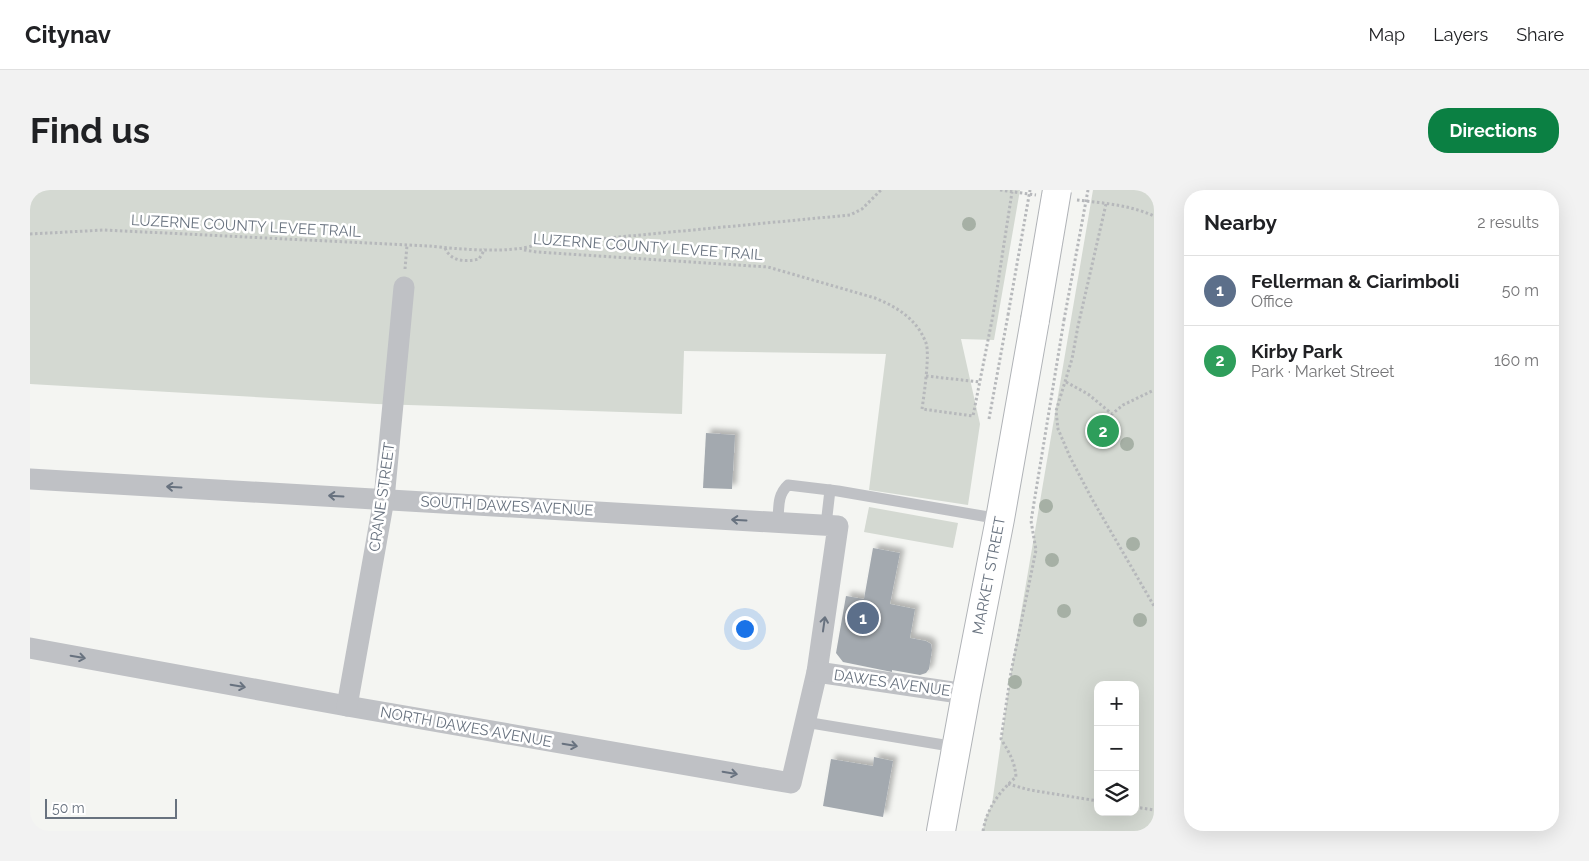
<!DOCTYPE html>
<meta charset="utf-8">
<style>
body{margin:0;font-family:Raleway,sans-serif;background:#f2f2f2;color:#202124}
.controls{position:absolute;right:15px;bottom:15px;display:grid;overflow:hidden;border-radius:10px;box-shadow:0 5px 20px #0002}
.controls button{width:45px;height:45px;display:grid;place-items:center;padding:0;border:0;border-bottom:1px solid #e0e0e0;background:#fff;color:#202124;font:25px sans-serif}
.scale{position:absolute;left:15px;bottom:12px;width:132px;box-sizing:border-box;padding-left:5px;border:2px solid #68727f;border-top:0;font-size:14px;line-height:18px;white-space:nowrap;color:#68727f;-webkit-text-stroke:4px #fff;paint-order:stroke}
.you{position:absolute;left:714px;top:438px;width:18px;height:18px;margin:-12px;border:4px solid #fff;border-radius:50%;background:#1a73e8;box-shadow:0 0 0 8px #1a73e833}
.badge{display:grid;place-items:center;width:32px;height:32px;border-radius:50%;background:#0b8043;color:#fff;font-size:16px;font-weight:700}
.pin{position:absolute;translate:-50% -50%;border:2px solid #fff;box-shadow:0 1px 5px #0006}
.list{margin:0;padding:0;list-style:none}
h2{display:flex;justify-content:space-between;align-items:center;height:65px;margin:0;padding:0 20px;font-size:21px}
h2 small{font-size:16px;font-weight:400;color:#757577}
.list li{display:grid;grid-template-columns:32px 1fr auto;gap:15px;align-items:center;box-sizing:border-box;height:70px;padding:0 20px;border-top:1px solid #e0e0e0}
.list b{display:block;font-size:19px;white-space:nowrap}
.list p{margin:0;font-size:16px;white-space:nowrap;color:#757577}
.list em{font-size:16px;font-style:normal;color:#757577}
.icon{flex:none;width:28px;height:28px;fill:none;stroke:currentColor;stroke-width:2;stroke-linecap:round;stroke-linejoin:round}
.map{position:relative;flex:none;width:1124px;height:641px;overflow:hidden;border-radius:20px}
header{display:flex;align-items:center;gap:30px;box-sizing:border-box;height:70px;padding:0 25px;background:#fff;border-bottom:1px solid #e0e0e0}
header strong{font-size:24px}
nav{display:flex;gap:28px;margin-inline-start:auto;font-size:18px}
.intro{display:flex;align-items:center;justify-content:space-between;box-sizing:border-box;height:120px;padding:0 30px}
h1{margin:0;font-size:35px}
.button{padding:12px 22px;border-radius:20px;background:#0b8043;color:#fff;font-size:18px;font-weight:700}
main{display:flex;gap:30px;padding:0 30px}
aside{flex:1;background:#fff;border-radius:20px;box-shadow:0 5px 20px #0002}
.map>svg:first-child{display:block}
.green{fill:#d4d9d2;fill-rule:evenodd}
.building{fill:#a3a9af;filter:url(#shadow)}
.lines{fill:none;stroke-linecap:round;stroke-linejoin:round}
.primary-casing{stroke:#b0b3b7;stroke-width:30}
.path{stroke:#b6b8bb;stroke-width:3;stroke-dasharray:2.5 2.5;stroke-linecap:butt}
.service{stroke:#bfc1c5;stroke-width:11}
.minor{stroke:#bfc1c5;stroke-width:21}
.primary{stroke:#fff;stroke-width:28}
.primary-bridge-casing{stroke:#b0b3b7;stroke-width:30;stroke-linecap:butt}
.path-bridge{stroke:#b6b8bb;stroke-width:3;stroke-dasharray:2.5 2.5;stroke-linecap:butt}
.primary-bridge{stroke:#fff;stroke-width:28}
.tree{fill:#a6b0a5}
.oneway{stroke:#68727f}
.labels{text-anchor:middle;stroke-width:5;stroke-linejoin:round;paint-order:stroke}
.street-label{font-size:15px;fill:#68727f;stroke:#fff}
</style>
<header>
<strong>Citynav</strong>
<nav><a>Map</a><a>Layers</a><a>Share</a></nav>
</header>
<div class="intro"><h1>Find us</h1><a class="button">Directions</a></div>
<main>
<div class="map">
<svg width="1124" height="641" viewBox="0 0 1124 641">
<defs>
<filter id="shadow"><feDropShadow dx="4.5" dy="-4.5" stdDeviation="2.5" flood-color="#0004"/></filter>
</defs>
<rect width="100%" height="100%" fill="#f4f5f2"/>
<!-- green -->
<g class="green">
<path d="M 0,0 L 990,0 L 964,150 L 931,149 L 950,234 L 938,315 L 839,300 L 856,164 L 654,161 L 652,224 L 347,214 L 0,194 Z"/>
<path d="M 1063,0 L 1124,0 L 1124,641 L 953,641 L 955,629 L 962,614 L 981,482 ZM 1068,495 L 1105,495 L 1105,622 L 1068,622 Z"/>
<path d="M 839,317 L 928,333 L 923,358 L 834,342 Z"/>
</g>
<!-- building -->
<g class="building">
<path d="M 676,243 L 705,245 L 702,299 L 673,298 Z"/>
<path d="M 843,358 L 870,363 L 860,414 L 885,419 L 880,448 L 896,451 L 901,454 L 902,460 L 899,479 L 896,483 L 890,485 L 862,480 L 862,482 L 813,472 L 806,463 L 816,406 L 834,409 Z"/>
<path d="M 844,567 L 863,571 L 853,627 L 793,616 L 801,569 L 843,576 Z"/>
</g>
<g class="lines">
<defs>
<g id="primary">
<path id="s1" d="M 911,641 L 936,504 L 970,329 L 1005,130"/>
</g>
</defs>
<!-- primary casing -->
<use href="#primary" class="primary-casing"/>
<!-- path -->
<g class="path">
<path d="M 970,0 L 1006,5"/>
<path d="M 1047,10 C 1073,13 1100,15 1124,26"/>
<path d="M 1076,14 L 1048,136 L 1042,169 L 1026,221 L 1028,239 L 1040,267 L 1062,309 L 1124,416"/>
<path d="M 0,44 L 74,40 L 399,56 C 428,59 479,64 505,55 L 820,25 L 832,19 L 851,0"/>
<path d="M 415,58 C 421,72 436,72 449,69 L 455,59"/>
<path d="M 494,60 L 507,62 L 738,77 L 845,108 C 867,117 887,129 896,153 C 900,164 894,205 892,219 L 943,226 L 963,125 L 982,2"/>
<path d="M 375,79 L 377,55"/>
<path d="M 896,186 L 950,192"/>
<path d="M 1036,192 L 1058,204 L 1082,224 L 1093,215 L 1124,200"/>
<path d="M 959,229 L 978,125"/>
<path d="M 978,594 L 1000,600 L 1068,611"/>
<path d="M 1105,617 L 1124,620"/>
<path d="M 953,641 C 957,618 969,602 986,587 C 985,572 979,562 971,549 L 981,482 L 1006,360 L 1001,331 L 1034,130"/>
</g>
<!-- service -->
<g class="service">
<path d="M 748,332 C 749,318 747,305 758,295 L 808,301 L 970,329"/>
<path d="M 796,335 L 800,300"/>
<path d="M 775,532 L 926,557"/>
</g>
<!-- minor -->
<g class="minor">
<path d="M 0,289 L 808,336 L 787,482 L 761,593 L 317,516 L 0,458"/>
<path d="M 787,482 L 936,504"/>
<path d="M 317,516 L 354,309 L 374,97"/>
</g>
<!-- primary -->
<use href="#primary" class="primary"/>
<defs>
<path id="primary-bridge" d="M 1005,130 L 1027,0"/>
</defs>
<!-- primary-bridge casing -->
<use href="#primary-bridge" class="primary-bridge-casing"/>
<!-- path-bridge -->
<g class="path-bridge">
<path d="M 978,125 L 1000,0"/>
<path d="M 1034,130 L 1058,0"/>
</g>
<!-- primary-bridge -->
<use href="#primary-bridge" class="primary-bridge"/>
</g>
<!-- trees -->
<g class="tree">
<circle cx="939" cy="34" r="7"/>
<circle cx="1097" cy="254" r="7"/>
<circle cx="1016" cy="316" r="7"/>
<circle cx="1103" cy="354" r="7"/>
<circle cx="1022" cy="370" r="7"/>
<circle cx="1034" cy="421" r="7"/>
<circle cx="1110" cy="430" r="7"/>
<circle cx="985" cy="492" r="7"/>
</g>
<!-- one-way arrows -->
<defs><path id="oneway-shaft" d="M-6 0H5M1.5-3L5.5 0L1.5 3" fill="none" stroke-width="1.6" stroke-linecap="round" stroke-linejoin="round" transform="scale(1.25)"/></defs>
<g class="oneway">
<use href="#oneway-shaft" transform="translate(144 297) rotate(-177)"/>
<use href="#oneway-shaft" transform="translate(306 306) rotate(-177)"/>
<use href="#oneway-shaft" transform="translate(709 330) rotate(-177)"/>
<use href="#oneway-shaft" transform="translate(794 434) rotate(-82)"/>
<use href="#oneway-shaft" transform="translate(48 467) rotate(10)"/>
<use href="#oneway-shaft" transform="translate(208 496) rotate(10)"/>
<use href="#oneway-shaft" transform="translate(540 555) rotate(10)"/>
<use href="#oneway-shaft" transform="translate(700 583) rotate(10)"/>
</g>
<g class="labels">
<!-- street labels -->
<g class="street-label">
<text transform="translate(216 36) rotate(3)" y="5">LUZERNE COUNTY LEVEE TRAIL</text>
<text transform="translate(618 57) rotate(4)" y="5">LUZERNE COUNTY LEVEE TRAIL</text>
<text transform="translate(352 307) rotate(-82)" y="5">CRANE STREET</text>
<text transform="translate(477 316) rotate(3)" y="5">SOUTH DAWES AVENUE</text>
<text dy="5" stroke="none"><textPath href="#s1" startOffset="260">MARKET STREET</textPath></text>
<text transform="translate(862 493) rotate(8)" y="5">DAWES AVENUE</text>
<text transform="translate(436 537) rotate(10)" y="5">NORTH DAWES AVENUE</text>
</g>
</g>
</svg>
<div class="controls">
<button>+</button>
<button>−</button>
<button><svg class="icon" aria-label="layers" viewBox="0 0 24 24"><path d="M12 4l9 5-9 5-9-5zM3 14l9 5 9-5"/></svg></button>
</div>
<div class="scale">50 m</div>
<div class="you"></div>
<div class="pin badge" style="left:833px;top:428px;background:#5c6f8a">1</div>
<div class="pin badge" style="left:1073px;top:241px;background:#2e9e5b">2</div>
</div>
<aside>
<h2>Nearby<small>2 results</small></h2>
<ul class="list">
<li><span class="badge" style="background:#5c6f8a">1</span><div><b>Fellerman &amp; Ciarimboli</b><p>Office</p></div><em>50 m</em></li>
<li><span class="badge" style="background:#2e9e5b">2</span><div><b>Kirby Park</b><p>Park · Market Street</p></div><em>160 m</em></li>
</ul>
</aside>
</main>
